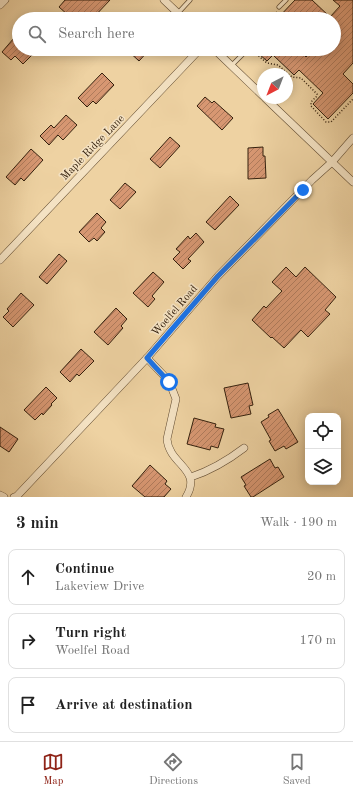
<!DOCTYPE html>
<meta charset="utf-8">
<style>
body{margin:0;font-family:"Old Standard TT",serif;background:#f6f6f6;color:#222}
.controls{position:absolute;right:12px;bottom:12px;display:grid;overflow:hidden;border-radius:8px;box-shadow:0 2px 10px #0003}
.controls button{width:36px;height:36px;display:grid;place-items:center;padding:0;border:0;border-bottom:1px solid #e0e0e0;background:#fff;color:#222;font:20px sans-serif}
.compass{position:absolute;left:257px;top:68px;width:36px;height:36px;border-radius:50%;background:#fff;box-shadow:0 2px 10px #0003;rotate:222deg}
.stop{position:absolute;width:12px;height:12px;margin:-9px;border:3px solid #1a73e8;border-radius:50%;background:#fff}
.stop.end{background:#1a73e8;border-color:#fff;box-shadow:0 1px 4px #0008}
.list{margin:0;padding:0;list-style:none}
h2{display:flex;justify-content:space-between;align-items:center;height:52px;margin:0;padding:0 16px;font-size:17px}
h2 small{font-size:13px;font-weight:400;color:#767676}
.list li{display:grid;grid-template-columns:26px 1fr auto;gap:12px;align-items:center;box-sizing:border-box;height:56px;margin:0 8px 8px;padding:0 8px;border:1px solid #e0e0e0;border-radius:8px}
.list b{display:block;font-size:15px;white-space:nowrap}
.list p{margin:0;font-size:13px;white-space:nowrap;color:#767676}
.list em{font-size:13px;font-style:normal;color:#767676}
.icon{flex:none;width:22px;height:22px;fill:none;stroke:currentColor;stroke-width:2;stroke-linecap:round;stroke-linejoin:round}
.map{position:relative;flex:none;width:353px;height:497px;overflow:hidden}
.search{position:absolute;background:#fff;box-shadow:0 2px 10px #0003;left:12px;right:12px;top:12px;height:44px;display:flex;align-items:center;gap:10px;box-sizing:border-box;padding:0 14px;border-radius:22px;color:#767676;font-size:15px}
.sheet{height:244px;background:#fff}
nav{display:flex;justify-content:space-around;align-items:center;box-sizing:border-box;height:56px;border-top:1px solid #e0e0e0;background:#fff;font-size:11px;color:#767676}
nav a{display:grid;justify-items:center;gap:2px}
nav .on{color:#8f2418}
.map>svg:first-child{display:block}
.building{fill:url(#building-hatch);stroke:#34200d}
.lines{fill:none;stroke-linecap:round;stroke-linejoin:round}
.service-casing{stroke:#624c32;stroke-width:5}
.minor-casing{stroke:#624c32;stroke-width:8}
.path{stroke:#34200d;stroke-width:1.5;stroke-dasharray:1 2;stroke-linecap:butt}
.service{stroke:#f4e2c3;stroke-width:3.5}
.minor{stroke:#f4e2c3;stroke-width:7}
.route{stroke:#1a73e8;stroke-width:5}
.labels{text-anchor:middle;stroke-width:3;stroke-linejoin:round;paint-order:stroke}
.street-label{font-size:11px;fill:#34200d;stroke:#f4e2c3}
</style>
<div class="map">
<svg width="353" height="497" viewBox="0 0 353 497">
<defs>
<pattern id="building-hatch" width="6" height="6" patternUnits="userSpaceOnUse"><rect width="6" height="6" fill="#d79772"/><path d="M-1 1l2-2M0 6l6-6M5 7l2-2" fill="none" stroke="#af7b5c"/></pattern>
</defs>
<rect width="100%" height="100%" fill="#eed2a2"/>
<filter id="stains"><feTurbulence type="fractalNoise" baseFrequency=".005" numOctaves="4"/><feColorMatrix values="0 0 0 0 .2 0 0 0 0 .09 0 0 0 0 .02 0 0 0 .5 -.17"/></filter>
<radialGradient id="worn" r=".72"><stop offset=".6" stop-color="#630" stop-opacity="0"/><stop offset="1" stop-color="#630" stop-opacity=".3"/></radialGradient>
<!-- building -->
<g class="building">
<path d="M 65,0 L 110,0 L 92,19 L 79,19 L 71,12 L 68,15 L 59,7 Z"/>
<path d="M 295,0 L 312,0 L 330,17 L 340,6 L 333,0 L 353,0 L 353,63 L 343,74 L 353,84 L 353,93 L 328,119 L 313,104 L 323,93 L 299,70 L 294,75 L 273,55 L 267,61 L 259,54 L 263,49 L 298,49 L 306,57 L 314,49 L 334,49 L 334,19 L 277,19 Z"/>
<path d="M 14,38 L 19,43 L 19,49 L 38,49 L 23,64 L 15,56 L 11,60 L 2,52 Z"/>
<path d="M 126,49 L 150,49 L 139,61 Z"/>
<path d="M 102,73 L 114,85 L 96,104 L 93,101 L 87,107 L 78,98 Z"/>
<path d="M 205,97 L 212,103 L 214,101 L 233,118 L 222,130 L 197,106 Z"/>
<path d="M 66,115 L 77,125 L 63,140 L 58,135 L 49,145 L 40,136 L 51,125 L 54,128 Z"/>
<path d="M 170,137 L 180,146 L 160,168 L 150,159 Z"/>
<path d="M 263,147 L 263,156 L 265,156 L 266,178 L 248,179 L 248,148 Z"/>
<path d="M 31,149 L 43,160 L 24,181 L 21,178 L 15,185 L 6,177 Z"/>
<path d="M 125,183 L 136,192 L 120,209 L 110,200 Z"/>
<path d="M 230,196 L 239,205 L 215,230 L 206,222 Z"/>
<path d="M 97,213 L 106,222 L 101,228 L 105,232 L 97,241 L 94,238 L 89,242 L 79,232 Z"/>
<path d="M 196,233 L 204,242 L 188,259 L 191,261 L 183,269 L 173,259 L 180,252 L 176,249 L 188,236 L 190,239 Z"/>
<path d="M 59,254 L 67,261 L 47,284 L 39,277 Z"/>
<path d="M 286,267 L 296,277 L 305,267 L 336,297 L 325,310 L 330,314 L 308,337 L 301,330 L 284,348 L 272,337 L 271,338 L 252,320 L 264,306 L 266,308 L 282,291 L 272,282 Z"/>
<path d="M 153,272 L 164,282 L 152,296 L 155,299 L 148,307 L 133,293 Z"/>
<path d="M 21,293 L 34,305 L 13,327 L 3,317 L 9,311 L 7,309 Z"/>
<path d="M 116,308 L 127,319 L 121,326 L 123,328 L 108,345 L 94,332 Z"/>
<path d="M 81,349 L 94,361 L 79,376 L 77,374 L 70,382 L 60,372 Z"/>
<path d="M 248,383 L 253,405 L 249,406 L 251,414 L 231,418 L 224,388 Z"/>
<path d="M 46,387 L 57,398 L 51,404 L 52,405 L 43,415 L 42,413 L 35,420 L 24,410 Z"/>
<path d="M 278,409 L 298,442 L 286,449 L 284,446 L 275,451 L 269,441 L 271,440 L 261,422 L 269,417 L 268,415 Z"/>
<path d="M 194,418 L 216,424 L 215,427 L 224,429 L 218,448 L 211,446 L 210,450 L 187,444 Z"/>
<path d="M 0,427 L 18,439 L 9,452 L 0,446 Z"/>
<path d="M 270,459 L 275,468 L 278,467 L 284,477 L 253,497 L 251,497 L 244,486 L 246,485 L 241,477 Z"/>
<path d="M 150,465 L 167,481 L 165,484 L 171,489 L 164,497 L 145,497 L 132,486 Z"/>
</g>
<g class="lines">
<defs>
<g id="service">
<path d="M 279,7 L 286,0"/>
<path d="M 178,13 L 190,0"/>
<path d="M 231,66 L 248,49"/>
</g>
<g id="minor">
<path d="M 164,0 L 184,19"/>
<path d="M 0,5 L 5,0"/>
<path d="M 214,49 L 263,96"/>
<path d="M 265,98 L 353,182"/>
<path d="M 0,260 L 200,49"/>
<path d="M 147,358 L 169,381 L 176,399 L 167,439 C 169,465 203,469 186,497"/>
<path d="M 191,477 C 212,470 227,461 244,448"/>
<path d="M 0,495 L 4,497"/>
<path d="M 14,497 L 17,496 L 147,358 L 218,276 L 312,180 L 332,162 L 353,138"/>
</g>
</defs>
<!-- service casing -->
<use href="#service" class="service-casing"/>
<!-- minor casing -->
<use href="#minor" class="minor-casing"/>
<!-- path -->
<g class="path">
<path d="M 270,19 L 277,12"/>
<path d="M 254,52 L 267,63 L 278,65 L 292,77 L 301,78 L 317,94 L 317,96 L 311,102 L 311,106 L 326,122 L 331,122 L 353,99"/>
</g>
<!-- service -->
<use href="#service" class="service"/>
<!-- minor -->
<use href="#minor" class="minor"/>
</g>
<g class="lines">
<!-- route -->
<path class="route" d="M 169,382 L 147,358 L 218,276 L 303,190"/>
</g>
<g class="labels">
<!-- street labels -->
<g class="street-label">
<text transform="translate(92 147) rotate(-46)" y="4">Maple Ridge Lane</text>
<text transform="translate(174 310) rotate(-49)" y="4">Woelfel Road</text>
</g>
</g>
<rect width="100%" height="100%" filter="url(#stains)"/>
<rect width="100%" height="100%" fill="url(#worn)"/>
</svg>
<div class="controls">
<button><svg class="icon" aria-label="locate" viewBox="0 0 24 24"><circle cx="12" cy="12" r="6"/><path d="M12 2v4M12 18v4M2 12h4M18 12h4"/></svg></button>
<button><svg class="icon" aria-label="layers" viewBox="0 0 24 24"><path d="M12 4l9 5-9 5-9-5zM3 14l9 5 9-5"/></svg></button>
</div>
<svg class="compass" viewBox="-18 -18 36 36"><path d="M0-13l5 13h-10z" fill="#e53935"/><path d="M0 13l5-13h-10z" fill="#767676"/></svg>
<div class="stop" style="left:169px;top:382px"></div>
<div class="stop end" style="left:303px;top:190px"></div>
<div class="search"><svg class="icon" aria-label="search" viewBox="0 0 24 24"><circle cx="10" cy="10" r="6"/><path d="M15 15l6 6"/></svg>Search here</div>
</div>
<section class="sheet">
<h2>3 min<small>Walk · 190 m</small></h2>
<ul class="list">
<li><svg class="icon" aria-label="ahead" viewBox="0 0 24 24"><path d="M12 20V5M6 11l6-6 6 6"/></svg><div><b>Continue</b><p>Lakeview Drive</p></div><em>20 m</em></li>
<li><svg class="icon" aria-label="right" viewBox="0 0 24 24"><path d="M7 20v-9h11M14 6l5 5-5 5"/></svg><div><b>Turn right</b><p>Woelfel Road</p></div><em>170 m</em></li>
<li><svg class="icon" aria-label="arrive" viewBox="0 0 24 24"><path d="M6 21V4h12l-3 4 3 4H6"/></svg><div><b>Arrive at destination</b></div></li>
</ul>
</section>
<nav>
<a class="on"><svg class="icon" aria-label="map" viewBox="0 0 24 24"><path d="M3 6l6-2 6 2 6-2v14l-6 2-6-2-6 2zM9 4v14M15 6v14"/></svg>Map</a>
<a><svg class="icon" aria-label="directions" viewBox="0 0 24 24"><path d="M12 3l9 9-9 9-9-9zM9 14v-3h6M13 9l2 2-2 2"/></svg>Directions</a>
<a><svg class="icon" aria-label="saved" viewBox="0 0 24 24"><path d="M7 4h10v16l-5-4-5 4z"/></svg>Saved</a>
</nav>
